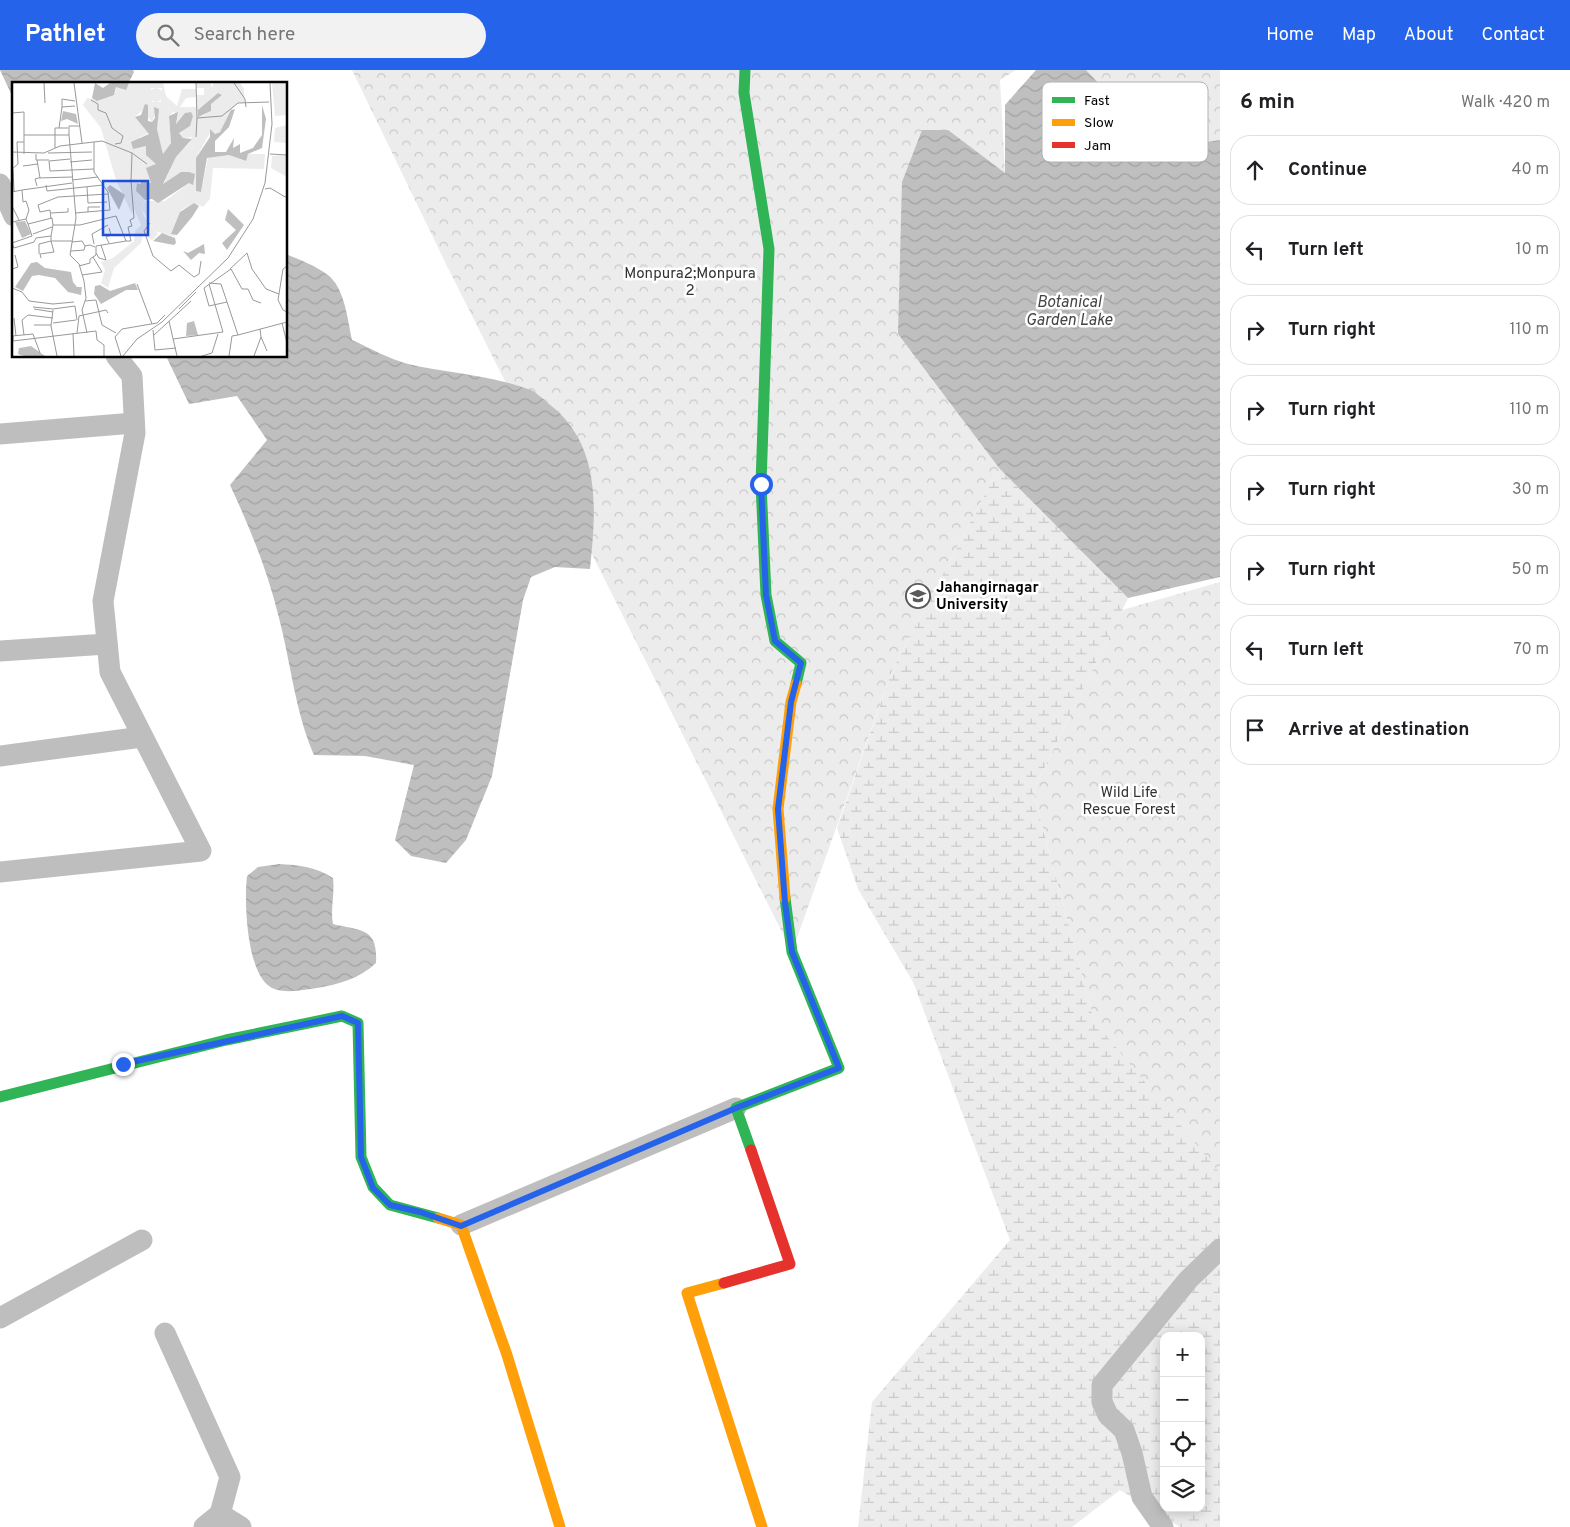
<!DOCTYPE html>
<meta charset="utf-8">
<style>
body{margin:0;font-family:Overpass,sans-serif;background:#f2f2f2;color:#202124}
.controls{position:absolute;right:15px;bottom:15px;display:grid;overflow:hidden;border-radius:10px;box-shadow:0 2px 12px #0003}
.controls button{width:45px;height:45px;display:grid;place-items:center;padding:0;border:0;border-bottom:1px solid #e0e0e0;background:#fff;color:#202124;font:25px sans-serif}
.stop{position:absolute;width:15px;height:15px;margin:-11px;border:4px solid #2563eb;border-radius:50%;background:#fff}
.stop.end{background:#2563eb;border-color:#fff;box-shadow:0 1px 5px #0008}
.list{margin:0;padding:0;list-style:none}
h2{display:flex;justify-content:space-between;align-items:center;height:65px;margin:0;padding:0 20px;font-size:21px}
h2 small{font-size:16px;font-weight:400;color:#757577}
.list li{display:grid;grid-template-columns:32px 1fr auto;gap:15px;align-items:center;box-sizing:border-box;height:70px;margin:0 10px 10px;padding:0 10px;border:1px solid #e0e0e0;border-radius:20px}
.list b{display:block;font-size:19px;white-space:nowrap}
.list em{font-size:16px;font-style:normal;color:#757577}
.icon{flex:none;width:28px;height:28px;fill:none;stroke:currentColor;stroke-width:2;stroke-linecap:round;stroke-linejoin:round}
.map{position:relative;flex:none;width:1220px;height:1457px;overflow:hidden}
header{display:flex;align-items:center;gap:30px;box-sizing:border-box;height:70px;padding:0 25px;background:#2563eb;color:#fff}
header strong{font-size:24px}
nav{display:flex;gap:28px;margin-inline-start:auto;font-size:18px}
.search{width:350px;height:45px;background:#f2f2f2;display:flex;align-items:center;gap:12px;box-sizing:border-box;padding:0 18px;border-radius:28px;color:#757577;font-size:19px}
main{display:flex}
aside{flex:1;background:#fff}
.map>svg:first-child{display:block}
.forest{fill:url(#forest-crowns)}
.wetland{fill:url(#wetland-marsh);fill-rule:evenodd}
.water{fill:url(#water-waves)}
.lines{fill:none;stroke-linecap:round;stroke-linejoin:round}
.street{stroke:#bebebe;stroke-width:21}
.fast{stroke:#30b455;stroke-width:11}
.slow{stroke:#ff9f0a;stroke-width:11}
.jam{stroke:#e5322d;stroke-width:11}
.route{stroke:#2563eb;stroke-width:6}
.labels{text-anchor:middle;stroke-width:5;stroke-linejoin:round;paint-order:stroke}
.park-label{font-size:15px;fill:#333;stroke:#fff}
.poi-label{font-size:15px;font-weight:bold;fill:#000;stroke:#fff;text-anchor:start}
.water-label{font-size:16px;font-style:italic;fill:#444;stroke:#fff}
.inset-road{fill:none;stroke:#999;stroke-width:1}
.view{fill:#1d4ed8;fill-opacity:0.15;stroke:#1d4ed8;stroke-width:2.5}
.inset-edge{fill:none;stroke:#000;stroke-width:2.5}
.key{fill:#fff;stroke:#b2b2b2;stroke-width:1}
.key-label{font-size:14px;fill:#000}
</style>
<header>
<strong>Pathlet</strong>
<div class="search"><svg class="icon" aria-label="search" viewBox="0 0 24 24"><circle cx="10" cy="10" r="6"/><path d="M15 15l6 6"/></svg>Search here</div>
<nav><a>Home</a><a>Map</a><a>About</a><a>Contact</a></nav>
</header>
<main>
<div class="map">
<svg width="1220" height="1457" viewBox="0 0 1220 1457">
<defs>
<pattern id="forest-crowns" width="20" height="18" patternUnits="userSpaceOnUse" patternTransform="scale(1.25)"><rect width="20" height="18" fill="#ececec"/><path d="M2 6a3 3 0 1 1 6 0M12 15a3 3 0 1 1 6 0" fill="none" stroke="#c9c9c9"/></pattern>
<pattern id="wetland-marsh" width="20" height="14" patternUnits="userSpaceOnUse" patternTransform="scale(1.25)"><rect width="20" height="14" fill="#ececec"/><path d="M1 5h8M5 5V1M11 12h8M15 12V8" fill="none" stroke="#c9c9c9"/></pattern>
<pattern id="water-waves" width="16" height="10" patternUnits="userSpaceOnUse" patternTransform="scale(1.25)"><rect width="16" height="10" fill="#bfbfbf"/><path d="M0 5q4-4 8 0t8 0" fill="none" stroke="#a2a2a2"/></pattern>
</defs>
<rect width="100%" height="100%" fill="#fff"/>
<!-- forest -->
<g class="forest">
<path d="M 352,0 L 1016,0 L 1000,10 L 1005,103 L 898,264 L 999,398 L 892,601 L 792,882 L 447,196 Z"/>
<path d="M 1086,0 L 1220,0 L 1220,70 L 1161,78 Z"/>
<path d="M 1220,512 L 1220,1112 L 1094,951 L 1033,721 L 1122,540 Z"/>
</g>
<!-- wetland -->
<path class="wetland" d="M 999,398 L 1128,528 L 1033,721 L 1094,951 L 1220,1103 L 1220,1457 L 1180,1457 L 1120,1420 L 1072,1457 L 858,1457 L 872,1332 L 1010,1170 L 913,912 L 858,819 L 837,758 L 892,601 ZM 1164,1266 L 1201,1266 L 1201,1438 L 1164,1438 Z"/>
<!-- water -->
<g class="water">
<path d="M 0,0 L 133,0 L 134,2 L 128,14 L 14,14 L 14,30 Z"/>
<path d="M 1036,0 L 1086,0 L 1161,78 L 1220,70 L 1220,507 L 1128,528 L 999,398 L 898,264 L 902,112 L 922,60 L 948,60 L 1005,103 L 1005,35 Z"/>
<path d="M 286,184 C 300,190 328,200 336,214 C 346,230 348,252 352,270 C 370,278 389,289 408,294 C 447,303 490,305 528,319 C 535,321 543,329 549,334 C 602,375 596,440 590,499 L 555,497 L 531,507 L 523,530 L 492,706 L 466,770 L 446,793 L 411,786 L 395,770 L 414,695 L 365,686 L 314,685 C 295,641 291,594 279,548 C 268,502 250,458 230,415 L 267,370 L 237,326 L 189,334 L 166,286 L 286,286 Z"/>
<path d="M 279,794 C 299,795 316,797 333,808 C 335,824 330,840 333,854 C 361,861 378,857 376,893 C 359,909 339,914 317,918 C 303,920 285,924 272,918 C 246,905 244,830 247,806 L 258,797 Z"/>
</g>
<g class="lines">
<!-- street -->
<g class="street">
<path d="M 0,114 L 14,146"/>
<path d="M 0,364 L 134,353"/>
<path d="M 0,581 L 107,574"/>
<path d="M 0,686 L 142,667"/>
<path d="M 0,802 L 201,781 L 110,602 L 103,531 L 135,363 L 132,306 L 116,286"/>
<path d="M 461,1155 L 736,1038"/>
<path d="M 0,1248 L 142,1170"/>
<path d="M 165,1263 L 230,1407 L 220,1444 L 204,1457"/>
<path d="M 220,1444 L 241,1457"/>
<path d="M 1163,1457 L 1142,1427 L 1132,1383 L 1124,1360 L 1108,1345 L 1102,1332 L 1102,1315 L 1188,1210 L 1220,1179"/>
</g>
<!-- fast -->
<g class="fast">
<path d="M 745,0 L 744,23 L 769,179 L 761,414 L 766,525 L 775,571 L 801,593 L 796,614"/>
<path d="M 0,1027 L 226,970 L 342,946 L 358,953 L 361,1087 L 373,1117 L 390,1135 L 438,1148"/>
<path d="M 751,1080 L 736,1038 L 839,998 L 792,882 L 785,828"/>
</g>
<!-- slow -->
<g class="slow">
<path d="M 785,828 L 778,739 L 791,632 L 796,614"/>
<path d="M 438,1148 L 461,1155 L 507,1285 L 560,1457"/>
<path d="M 724,1213 L 687,1223 L 762,1457"/>
</g>
<!-- jam -->
<path class="jam" d="M 724,1213 L 790,1194 L 751,1080"/>
</g>
<g class="lines">
<!-- route -->
<path class="route" d="M 123,994 L 342,946 L 358,953 L 361,1087 L 373,1118 L 390,1135 L 420,1142 L 461,1156 L 736,1038 L 839,998 L 792,882 L 785,833 L 778,739 L 791,632 L 801,593 L 775,571 L 766,525 L 761,414"/>
</g>
<!-- icons -->
<defs>
<symbol id="university-ring" viewBox="-11 -11 22 22"><circle r="9.5" fill="#fff" stroke="#595959" stroke-width="1.5"/><path d="M0-5L7-2L0 1L-7-2ZM-4 1L0 2.5L4 1V4Q0 6-4 4Z" fill="#595959"/></symbol>
</defs>
<g fill-rule="evenodd">
<use href="#university-ring" x="904" y="512" width="28" height="28"/>
</g>
<g class="labels">
<!-- park labels -->
<g class="park-label">
<text x="690" y="208">Monpura2;Monpura<tspan x="690" dy="17">2</tspan></text>
<text x="1129" y="727">Wild Life<tspan x="1129" dy="17">Rescue Forest</tspan></text>
</g>
<!-- poi labels -->
<g class="poi-label">
<text x="936" y="522">Jahangirnagar<tspan x="936" dy="17">University</tspan></text>
</g>
<!-- water labels -->
<g class="water-label">
<text x="1069" y="237">Botanical<tspan x="1069" dy="18">Garden Lake</tspan></text>
</g>
</g>
<!-- overview -->
<g transform="translate(12 12)">
<rect width="275" height="275" fill="#fff"/>
<path d="M 260,1 L 275,1 L 275,61 L 262,60 L 263,46 L 275,43 L 274,33 L 263,34 Z" fill="#ececec"/>
<path d="M 117,1 L 151,1 L 154,14 L 165,24 L 170,7 L 184,7 L 184,13 L 192,13 L 192,6 L 184,6 L 184,1 L 198,1 L 201,6 L 201,1 L 228,1 L 232,7 L 233,21 L 226,21 L 219,28 L 210,48 L 203,52 L 198,51 L 186,72 L 184,109 L 189,110 L 196,76 L 217,73 L 233,79 L 236,72 L 253,72 L 252,87 L 201,86 L 198,117 L 191,125 L 182,121 L 169,128 L 160,150 L 164,155 L 143,149 L 129,126 L 133,119 L 153,119 L 177,101 L 181,102 L 163,95 L 153,103 L 152,101 L 164,75 L 178,60 L 180,55 L 171,56 L 167,51 L 181,34 L 179,30 L 173,31 L 164,42 L 166,32 L 161,30 L 157,34 L 159,61 L 151,73 L 145,47 L 146,26 L 140,40 L 136,35 L 136,23 L 123,35 L 137,51 L 128,55 L 121,66 L 134,64 L 144,82 L 138,101 L 128,99 L 124,109 L 128,114 L 120,132 L 104,98 L 89,46 L 71,23 L 75,16 L 87,18 L 103,11 L 105,4 L 113,8 ZM 139,6 L 150,6 L 149,20 L 140,20 ZM 206,11 L 210,13 L 199,22 L 199,29 L 190,34 L 185,31 ZM 184,15 L 184,25 L 168,25 L 174,16 ZM 275,73 L 275,95 L 259,86 L 260,74 Z" fill="#ececec" fill-rule="evenodd"/>
<path d="M 128,114 L 133,118 L 129,126 L 132,134 L 146,152 L 140,158 L 131,153 L 129,161 L 102,186 L 96,206 L 89,201 L 93,188 L 89,180 L 101,176 L 122,159 L 123,149 L 129,143 L 122,127 Z" fill="#ececec"/>
<path d="M137 13a7 7 0 1 1 14 0a7 7 0 1 1-14 0Z" fill="#ececec"/>
<path d="M 83,1 L 91,6 L 98,1 L 117,1 L 114,8 L 104,5 L 102,13 L 85,19 L 80,16 ZM 206,11 L 210,13 L 199,22 L 199,29 L 186,35 L 186,28 ZM 133,22 L 136,23 L 136,39 L 140,40 L 143,36 L 142,25 L 147,27 L 145,47 L 151,72 L 159,61 L 157,34 L 166,30 L 164,42 L 173,31 L 179,30 L 181,34 L 178,44 L 167,51 L 171,56 L 180,57 L 164,75 L 151,102 L 169,90 L 177,90 L 183,92 L 181,103 L 177,101 L 146,121 L 140,117 L 133,118 L 124,109 L 125,101 L 128,102 L 130,98 L 139,101 L 134,86 L 144,82 L 134,73 L 134,64 L 121,67 L 119,60 L 137,52 L 123,35 L 129,33 ZM 250,23 L 254,37 L 250,66 L 236,72 L 234,79 L 217,73 L 195,76 L 189,110 L 184,109 L 184,76 L 198,55 L 198,47 L 203,52 L 208,50 L 219,28 L 223,27 L 217,45 L 203,59 L 203,70 L 214,70 L 222,56 L 221,66 L 228,62 L 228,71 L 241,66 L 250,53 ZM 51,29 L 64,32 L 66,42 L 55,37 L 49,39 ZM 98,103 L 113,113 L 107,128 L 95,106 ZM 182,121 L 187,124 L 180,135 L 165,153 L 159,152 L 168,130 ZM 216,127 L 232,143 L 215,168 L 210,161 L 224,148 L 213,138 ZM 13,139 L 19,152 L 10,156 L 3,140 ZM 150,151 L 163,156 L 164,161 L 162,163 L 141,159 ZM 192,162 L 193,172 L 187,171 L 179,178 L 171,169 L 176,171 ZM 25,180 L 33,186 L 59,190 L 61,200 L 65,205 L 70,205 L 69,213 L 56,210 L 43,196 L 27,193 L 20,194 L 11,209 L 3,205 L 19,181 ZM 123,201 L 126,208 L 114,208 L 89,222 L 82,212 L 83,204 L 88,203 L 98,209 ZM 182,239 L 186,253 L 174,254 L 175,241 ZM 19,264 L 33,274 L 12,274 L 6,272 L 7,266 L 2,267 Z" fill="#bfbfbf"/>
<path class="inset-road" d="M 32,1 L 33,21M 62,1 L 70,61M 184,1 L 185,36 L 210,34 L 226,21 L 257,20M 222,1 L 233,17 L 234,25M 79,18 L 86,22 L 86,28 L 94,31 L 100,46 L 111,54 L 109,61 L 103,62M 50,25 L 50,17 L 63,19M 0,31 L 12,30 L 12,72M 47,46 L 50,25 L 63,24M 12,53 L 57,53 L 64,136 L 58,173 L 67,182 L 72,199 L 74,216 L 70,228 L 75,251M 57,53 L 57,44 L 68,44M 184,55 L 185,36M 43,66 L 43,46 L 56,46M 0,70 L 32,71 L 48,64 L 90,59 L 120,71 L 135,82M 36,71 L 80,70M 24,72 L 24,78 L 37,78M 258,72 L 275,73M 58,77 L 37,79 L 38,89 L 82,87M 25,78 L 28,96M 58,80 L 80,78M 11,84 L 26,82M 0,87 L 6,82 L 5,60 L 12,60M 1,87 L 2,109M 60,98 L 86,95M 34,103 L 35,109 L 91,103M 25,104 L 23,97 L 26,96 L 60,95M 75,105 L 76,121 L 95,120M 253,107 L 258,106 L 275,116M 10,108 L 60,101M 0,110 L 10,108 L 11,120 L 14,119 L 17,128 L 14,137M 0,124 L 7,138M 76,130 L 76,125 L 88,125M 39,131 L 56,130 L 56,126M 63,131 L 98,128 L 96,110 L 82,90 L 82,60M 39,137 L 38,128 L 28,130 L 26,123 L 46,115 L 96,112M 0,140 L 14,137 L 16,142 L 40,136 L 41,143 L 68,143 L 104,134 L 114,159 L 84,164 L 84,173 L 78,177 L 78,181 L 67,184M 138,141 L 132,149 L 141,174 L 159,189 L 167,183 L 182,195 L 187,192 L 189,179M 97,146 L 99,153 L 94,155 L 97,161M 21,152 L 40,145M 114,159 L 119,159 L 116,145 L 120,144 L 118,138 L 122,136 L 119,99 L 120,71M 60,160 L 70,159 L 73,164M 0,161 L 2,166 L 22,160 L 24,156 L 39,154 L 41,143M 0,161 L 20,154 L 16,142M 82,162 L 80,152 L 96,143M 59,169 L 72,168 L 73,164 L 78,163 L 83,165M 84,171 L 87,176 L 94,178 L 89,163M 27,172 L 27,162 L 39,159 L 39,154M 29,176 L 28,172 L 42,170 L 39,159 L 60,159M 275,184 L 271,187 L 266,218 L 271,228 L 275,230M 0,187 L 6,185 L 3,173M 218,187 L 235,171 L 240,187 L 254,207 L 267,212M 70,193 L 90,190 L 81,175M 197,201 L 209,202 L 226,253 L 275,240M 125,202 L 140,242M 0,206 L 10,210 L 17,219 L 41,222 L 62,220M 192,206 L 219,187 L 230,207 L 236,207 L 241,218 L 249,221M 192,206 L 197,224 L 215,220M 73,219 L 84,218 L 90,243 L 104,251M 21,225 L 41,227 L 63,224 L 65,238M 22,227 L 41,230M 167,227 L 184,210M 41,228 L 39,244 L 45,274M 2,236 L 4,254M 157,239 L 165,274M 41,241 L 64,238M 270,241 L 275,261M 22,243 L 39,243M 141,248 L 143,268 L 164,266M 61,251 L 62,274M 65,251 L 67,234 L 94,228 L 96,231M 12,253 L 10,238 L 16,233 L 41,236M 142,253 L 179,219M 0,254 L 21,252 L 28,271M 1,254 L 1,259 L 84,249 L 85,258 L 92,263 L 92,274M 103,255 L 110,247 L 145,241 L 153,233M 103,255 L 109,274M 249,255 L 255,269M 161,257 L 211,250 L 197,202M 111,274 L 125,257 L 150,240 L 216,176 L 241,137 L 253,101 L 260,42 L 258,1M 190,274 L 200,271 L 206,252M 217,274 L 220,254 L 226,253M 242,274 L 249,255 L 248,247"/>
<path class="view" d="M 91,99 L 136,99 L 136,153 L 91,153 Z"/>
<rect width="275" height="275" class="inset-edge"/>
</g>
<!-- legend -->
<rect x="1042" y="12" width="166" height="80" rx="8" class="key"/>
<rect x="1052" y="27" width="23" height="6" fill="#30b455"/>
<rect x="1052" y="49" width="23" height="7" fill="#ff9f0a"/>
<rect x="1052" y="72" width="23" height="6" fill="#e5322d"/>
<g class="key-label">
<text x="1084" y="35">Fast</text>
<text x="1084" y="57">Slow</text>
<text x="1084" y="80">Jam</text>
</g>
</svg>
<div class="controls">
<button>+</button>
<button>−</button>
<button><svg class="icon" aria-label="locate" viewBox="0 0 24 24"><circle cx="12" cy="12" r="6"/><path d="M12 2v4M12 18v4M2 12h4M18 12h4"/></svg></button>
<button><svg class="icon" aria-label="layers" viewBox="0 0 24 24"><path d="M12 4l9 5-9 5-9-5zM3 14l9 5 9-5"/></svg></button>
</div>
<div class="stop" style="left:761px;top:414px"></div>
<div class="stop end" style="left:123px;top:994px"></div>
</div>
<aside>
<h2>6 min<small>Walk · 420 m</small></h2>
<ul class="list">
<li><svg class="icon" aria-label="ahead" viewBox="0 0 24 24"><path d="M12 20V5M6 11l6-6 6 6"/></svg><div><b>Continue</b></div><em>40 m</em></li>
<li><svg class="icon" aria-label="left" viewBox="0 0 24 24"><path d="M17 20v-9H6M10 6l-5 5 5 5"/></svg><div><b>Turn left</b></div><em>10 m</em></li>
<li><svg class="icon" aria-label="right" viewBox="0 0 24 24"><path d="M7 20v-9h11M14 6l5 5-5 5"/></svg><div><b>Turn right</b></div><em>110 m</em></li>
<li><svg class="icon" aria-label="right" viewBox="0 0 24 24"><path d="M7 20v-9h11M14 6l5 5-5 5"/></svg><div><b>Turn right</b></div><em>110 m</em></li>
<li><svg class="icon" aria-label="right" viewBox="0 0 24 24"><path d="M7 20v-9h11M14 6l5 5-5 5"/></svg><div><b>Turn right</b></div><em>30 m</em></li>
<li><svg class="icon" aria-label="right" viewBox="0 0 24 24"><path d="M7 20v-9h11M14 6l5 5-5 5"/></svg><div><b>Turn right</b></div><em>50 m</em></li>
<li><svg class="icon" aria-label="left" viewBox="0 0 24 24"><path d="M17 20v-9H6M10 6l-5 5 5 5"/></svg><div><b>Turn left</b></div><em>70 m</em></li>
<li><svg class="icon" aria-label="arrive" viewBox="0 0 24 24"><path d="M6 21V4h12l-3 4 3 4H6"/></svg><div><b>Arrive at destination</b></div></li>
</ul>
</aside>
</main>
